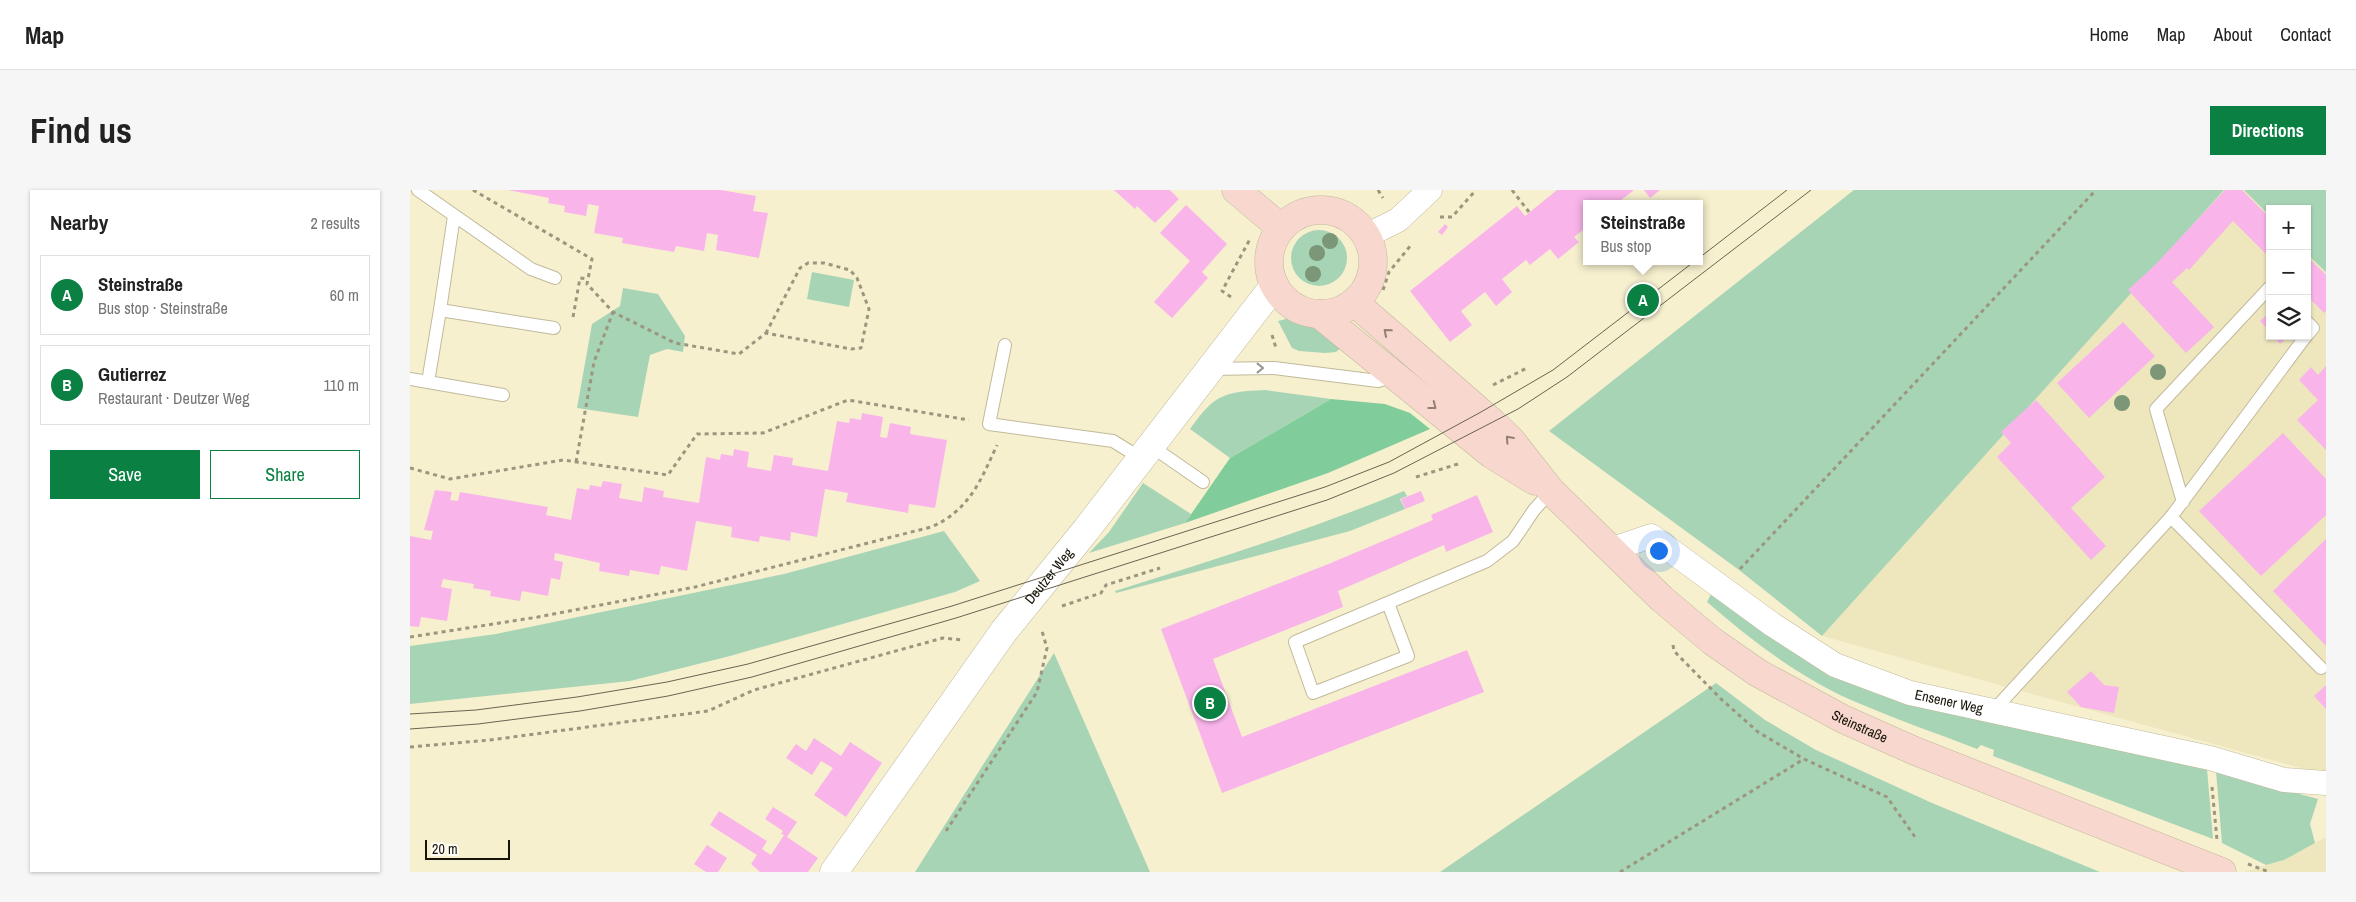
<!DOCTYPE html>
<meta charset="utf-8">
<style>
body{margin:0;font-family:"Archivo Narrow",sans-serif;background:#f6f6f6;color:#222}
.controls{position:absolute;right:15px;top:15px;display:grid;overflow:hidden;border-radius:0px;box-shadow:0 1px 4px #0004}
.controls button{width:45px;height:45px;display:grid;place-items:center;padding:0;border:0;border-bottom:1px solid #e0e0e0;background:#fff;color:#222;font:25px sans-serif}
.scale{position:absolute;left:15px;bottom:12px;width:85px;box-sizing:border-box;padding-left:5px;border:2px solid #161308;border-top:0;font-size:14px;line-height:18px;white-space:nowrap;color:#161308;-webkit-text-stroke:4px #fefdf6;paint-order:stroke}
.you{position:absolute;left:1248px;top:360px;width:18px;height:18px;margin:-12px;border:4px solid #fff;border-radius:50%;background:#1a73e8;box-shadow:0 0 0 8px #1a73e833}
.badge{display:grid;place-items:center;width:32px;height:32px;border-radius:50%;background:#0b8043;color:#fff;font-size:16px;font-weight:700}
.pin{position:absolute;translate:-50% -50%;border:2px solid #fff;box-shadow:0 1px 5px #0006}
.popup{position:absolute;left:1173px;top:10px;width:120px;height:65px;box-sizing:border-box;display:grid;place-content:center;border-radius:0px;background:#fff;filter:drop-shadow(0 1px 4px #0005);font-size:16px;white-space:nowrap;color:#767676}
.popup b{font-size:19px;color:#222}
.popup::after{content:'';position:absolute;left:50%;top:100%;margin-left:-10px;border:10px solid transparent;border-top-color:#fff}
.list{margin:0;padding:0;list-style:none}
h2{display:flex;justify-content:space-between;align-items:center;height:65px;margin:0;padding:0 20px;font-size:21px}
h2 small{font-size:16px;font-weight:400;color:#767676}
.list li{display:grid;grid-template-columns:32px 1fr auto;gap:15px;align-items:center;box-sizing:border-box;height:80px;margin:0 10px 10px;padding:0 10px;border:1px solid #e0e0e0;border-radius:0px}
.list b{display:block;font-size:19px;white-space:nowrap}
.list p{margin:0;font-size:16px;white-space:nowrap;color:#767676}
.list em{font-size:16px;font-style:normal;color:#767676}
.actions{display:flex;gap:10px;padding:15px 20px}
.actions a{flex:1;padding:11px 0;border:1px solid #0b8043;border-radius:0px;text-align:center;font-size:18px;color:#0b8043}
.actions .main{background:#0b8043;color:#fff}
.icon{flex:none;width:28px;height:28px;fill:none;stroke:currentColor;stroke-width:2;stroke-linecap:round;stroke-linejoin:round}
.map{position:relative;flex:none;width:1916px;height:682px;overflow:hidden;border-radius:0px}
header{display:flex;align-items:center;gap:30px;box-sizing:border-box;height:70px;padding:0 25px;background:#fff;border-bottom:1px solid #e0e0e0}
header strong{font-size:24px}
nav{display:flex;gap:28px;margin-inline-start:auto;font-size:18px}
.intro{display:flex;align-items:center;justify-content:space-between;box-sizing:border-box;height:120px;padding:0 30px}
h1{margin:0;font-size:35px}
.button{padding:12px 22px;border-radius:0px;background:#0b8043;color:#fff;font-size:18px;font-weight:700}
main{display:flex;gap:30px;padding:0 30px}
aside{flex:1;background:#fff;border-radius:0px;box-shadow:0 1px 4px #0004}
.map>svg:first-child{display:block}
.built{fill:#eee6bd}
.green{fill:#a8d4b6}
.forest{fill:#80cc9a}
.building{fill:#f9b5ea}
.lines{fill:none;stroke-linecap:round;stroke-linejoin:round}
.service-casing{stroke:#c1ba9b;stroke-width:14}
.minor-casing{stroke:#c1ba9b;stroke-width:25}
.tertiary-casing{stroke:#c1ba9b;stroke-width:29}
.secondary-casing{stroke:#c1ba9b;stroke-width:29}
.path{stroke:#9b967e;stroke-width:3;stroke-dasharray:4 4;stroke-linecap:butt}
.service{stroke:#fff;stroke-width:12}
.minor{stroke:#fff;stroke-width:24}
.tertiary{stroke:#fff;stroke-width:28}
.secondary{stroke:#f7d7ce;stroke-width:28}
.tram{stroke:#686451;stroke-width:1}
.tree{fill:#7b9777}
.oneway{stroke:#927f75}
.oneway2{stroke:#969590}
.labels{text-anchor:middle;stroke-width:4;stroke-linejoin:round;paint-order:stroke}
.street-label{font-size:14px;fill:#161308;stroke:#fefdf6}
</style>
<header>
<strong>Map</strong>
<nav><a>Home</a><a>Map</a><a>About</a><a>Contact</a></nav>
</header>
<div class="intro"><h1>Find us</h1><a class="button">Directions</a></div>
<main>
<aside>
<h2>Nearby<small>2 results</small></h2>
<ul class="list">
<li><span class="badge">A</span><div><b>Steinstraße</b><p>Bus stop · Steinstraße</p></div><em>60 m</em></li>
<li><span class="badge">B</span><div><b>Gutierrez</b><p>Restaurant · Deutzer Weg</p></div><em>110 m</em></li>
</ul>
<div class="actions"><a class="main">Save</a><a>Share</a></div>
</aside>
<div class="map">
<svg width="1916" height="682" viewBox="0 0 1916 682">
<rect width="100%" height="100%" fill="#f6f0cf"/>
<!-- built -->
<g class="built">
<path d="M 1814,0 L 1834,0 L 1860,26 L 1860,146 L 1897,146 L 1897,64 L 1916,82 L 1916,582 L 1898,580 L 1412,446 Z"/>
<path d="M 1916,647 L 1916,682 L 1834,682 L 1874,670 Z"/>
</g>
<!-- green -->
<g class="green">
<path d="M 1444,0 L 1814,0 L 1412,446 L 1329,380 L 1139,241 Z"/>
<path d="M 1834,0 L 1916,0 L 1916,82 L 1897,64 L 1897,19 L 1860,19 L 1860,26 Z"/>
<circle cx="909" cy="68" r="28"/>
<path d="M 402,82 L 444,90 L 439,117 L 397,109 Z"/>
<path d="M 213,98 L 248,104 L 275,146 L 273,162 L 257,159 L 240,165 L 228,227 L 167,218 L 182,134 L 210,116 Z"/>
<path d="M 876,129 C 903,130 913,139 934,155 L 926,162 L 915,163 L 889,161 L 882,158 L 868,131 Z"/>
<path d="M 855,200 L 921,209 L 820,268 L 780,239 C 805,204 813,202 855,200 Z"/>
<path d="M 733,293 L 781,324 L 775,333 L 679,363 L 699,342 Z"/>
<path d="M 994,301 L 997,306 L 990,309 L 995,319 L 940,341 L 706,403 L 705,401 C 803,370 900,340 994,301 Z"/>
<path d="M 534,341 L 570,391 L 545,402 L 320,466 L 220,491 L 0,514 L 0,456 L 86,444 L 374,384 Z"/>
<path d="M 1302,402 L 1403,473 L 1797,579 L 1803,649 L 1583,566 L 1584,560 L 1571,555 L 1567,559 C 1529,544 1490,531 1453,515 C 1394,491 1344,453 1297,412 Z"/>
<path d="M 644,463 L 740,682 L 505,682 Z"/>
<path d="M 1306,493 L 1355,530 L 1406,560 L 1522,613 L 1690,682 L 1030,682 Z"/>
<path d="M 1806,581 L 1908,609 L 1900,634 L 1905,653 L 1874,670 L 1856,675 L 1812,653 Z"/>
</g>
<!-- forest -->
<path class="forest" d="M 921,209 L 975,214 L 1000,223 L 1020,239 L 918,283 L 775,333 L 820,268 Z"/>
<!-- building -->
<g class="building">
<path d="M 98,0 L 311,0 L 346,6 L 343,21 L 358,23 L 349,68 L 306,60 L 308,45 L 297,43 L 294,61 L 266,56 L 264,62 L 212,53 L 213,48 L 184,43 L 189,16 L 178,14 L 176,26 L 154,22 L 155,16 L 138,13 L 139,8 Z"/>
<path d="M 704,0 L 760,0 L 769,9 L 745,33 L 727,16 L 725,19 Z"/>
<path d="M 1147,0 L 1224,0 L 1206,14 L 1177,14 L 1177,37 L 1164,47 L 1169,52 L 1148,69 L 1140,59 L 1120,75 L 1116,70 L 1092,89 L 1102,102 L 1086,116 L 1075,102 L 1051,121 L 1062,135 L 1040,152 L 1000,101 L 1107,16 L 1115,26 Z"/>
<path d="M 1234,0 L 1250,0 L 1240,8 Z"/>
<path d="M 1815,0 L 1832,0 L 1860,28 L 1860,68 L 1823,31 L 1779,80 L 1777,78 L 1762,92 L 1804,137 L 1776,163 L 1718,100 L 1746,74 Z"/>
<path d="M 776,15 L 817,54 L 792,82 L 798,88 L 762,128 L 744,112 L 780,71 L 750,43 Z"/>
<path d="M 1035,34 L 1038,37 L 1032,45 L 1028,42 Z"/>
<path d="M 1897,66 L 1916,85 L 1916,121 L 1914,123 L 1897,106 Z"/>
<path d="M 1860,122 L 1860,142 L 1850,131 Z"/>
<path d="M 1713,132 L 1745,166 L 1679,228 L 1647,193 Z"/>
<path d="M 1863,146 L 1879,146 L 1870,154 Z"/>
<path d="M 1916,176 L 1916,260 L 1887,230 L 1908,210 L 1889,190 L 1901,177 L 1908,185 Z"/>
<path d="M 1626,210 L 1695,287 L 1661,318 L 1696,356 L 1681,370 L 1587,267 L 1601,253 L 1591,242 Z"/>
<path d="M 452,223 L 473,227 L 470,247 L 477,248 L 480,233 L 501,237 L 500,244 L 537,250 L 525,318 L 499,314 L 498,323 L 436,312 L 438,303 L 415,299 L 407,347 L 381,342 L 380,351 L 350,346 L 349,352 L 321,347 L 322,337 L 286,331 L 277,381 L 251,376 L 249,385 L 220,380 L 219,386 L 189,381 L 190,373 L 145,363 L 144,370 L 153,372 L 150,390 L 141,388 L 138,406 L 112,401 L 110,411 L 80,406 L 81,401 L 63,398 L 64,394 L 33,389 L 31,397 L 42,399 L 37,431 L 11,427 L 9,437 L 0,436 L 0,346 L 21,350 L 23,341 L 14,340 L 25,300 L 42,302 L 40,310 L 48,311 L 50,302 L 138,317 L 136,325 L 161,330 L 167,298 L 179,300 L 180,295 L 191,297 L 193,291 L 212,294 L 209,308 L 232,312 L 234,297 L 254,301 L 253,307 L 289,313 L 296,267 L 310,270 L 311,264 L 323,266 L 324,259 L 339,262 L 337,277 L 361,281 L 364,265 L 383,268 L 382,275 L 418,281 L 427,231 L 439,233 L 440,228 L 451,230 Z"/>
<path d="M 1873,243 L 1916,289 L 1916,325 L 1851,386 L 1789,321 Z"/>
<path d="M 1011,301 L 1015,311 L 995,319 L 991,309 Z"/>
<path d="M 1067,305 L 1083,342 L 1036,362 L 1034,355 L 928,401 L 933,417 L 803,469 L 832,547 L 1057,460 L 1074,502 L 812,603 L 751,439 L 916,375 L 1023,330 L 1021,325 Z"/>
<path d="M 1916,349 L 1916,456 L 1863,401 Z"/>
<path d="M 1681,481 L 1694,495 L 1709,497 L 1704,523 L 1671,517 L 1657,502 Z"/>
<path d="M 1916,495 L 1916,519 L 1904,506 Z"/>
<path d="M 404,548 L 431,566 L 440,552 L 472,573 L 436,627 L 404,605 L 423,578 L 411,571 L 402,585 L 376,568 L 386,554 L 396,561 Z"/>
<path d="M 363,617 L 387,632 L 377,647 L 408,668 L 398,682 L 350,682 L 341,674 L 347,665 L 300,635 L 309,621 L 357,651 L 352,659 L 361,665 L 374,645 L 371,644 L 373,641 L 355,629 Z"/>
<path d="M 297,655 L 317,668 L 308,682 L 296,682 L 284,674 Z"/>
</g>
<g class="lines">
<defs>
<g id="service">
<path d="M 8,0 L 121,79 L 145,88"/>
<path d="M 44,26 L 30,120 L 144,138"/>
<path d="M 30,120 L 18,192 L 93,205"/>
<path d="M 1897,132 L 1903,138 L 1897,145"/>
<path d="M 595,155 L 579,234 L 703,251 L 732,269"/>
<path d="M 801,179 L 864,178 L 968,191 L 984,186"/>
<path d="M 0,189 L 18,192"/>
<path d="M 741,256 L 793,292"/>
<path d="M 1773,312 L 1746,219 L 1860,97"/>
<path d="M 1761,327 L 1911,478"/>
<path d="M 978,413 L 998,466 L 903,503 L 885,452 L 1077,371 L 1103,351 L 1124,320 L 1141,301"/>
<path d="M 1584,520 L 1761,327 L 1896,146"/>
</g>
<g id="minor">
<path d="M 956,46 L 988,30 L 1020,0"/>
<path id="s1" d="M 1200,360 L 1241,346 L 1363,435 L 1425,475 L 1500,503 L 1800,568 L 1874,590 L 1916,593"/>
</g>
<g id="tertiary">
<path id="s2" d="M 424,682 L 594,441 L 676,340 L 864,96"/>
</g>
<g id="secondary">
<path d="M 826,0 L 871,38"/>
<circle cx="911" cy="72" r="52"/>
<path id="s3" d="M 944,112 L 1083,233 L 1100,249 L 1141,301 L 1252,409 L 1302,451 L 1348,483 L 1433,529 L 1505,561 L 1812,682"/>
<path d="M 909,124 L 1081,264 L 1125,291"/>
</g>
</defs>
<!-- service casing -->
<use href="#service" class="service-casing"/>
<!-- minor casing -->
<use href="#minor" class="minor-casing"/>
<!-- tertiary casing -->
<use href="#tertiary" class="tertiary-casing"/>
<!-- secondary casing -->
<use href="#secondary" class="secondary-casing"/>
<!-- path -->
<g class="path">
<path d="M 63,0 L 182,69 L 177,94 L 203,122 L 265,153 L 329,164 L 356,143 L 441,159 L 451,158 L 459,119 L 447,88 L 440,80 L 414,73 L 398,73 L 390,78 L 356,143"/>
<path d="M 968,0 L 973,8"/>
<path d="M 1102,0 L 1119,22"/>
<path d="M 1030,27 L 1042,27 L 1066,0"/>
<path d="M 973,100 L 979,82 L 1001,55"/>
<path d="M 821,107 L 812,101 L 840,49"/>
<path d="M 163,127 L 170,88 L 178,89"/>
<path d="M 862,145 L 866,158"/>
<path d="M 1083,195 L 1117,178"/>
<path d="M 166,272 L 184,172 L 203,122"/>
<path d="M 0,278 L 40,289 L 153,270 L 258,285 L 287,244 L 353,243 L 438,210 L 559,230"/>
<path d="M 1006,287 L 1048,274"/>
<path d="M 1330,379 L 1686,0"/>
<path d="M 652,416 L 691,403 L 696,395 L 750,378"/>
<path d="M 0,447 L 128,427 L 285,397 L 521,337 C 559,321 571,290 587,255"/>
<path d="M 1263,455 L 1264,461 L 1311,509 L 1348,542 L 1394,569 L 1477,607 L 1505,647"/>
<path d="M 0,557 L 80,550 L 298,521 L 344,500 L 533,448 L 553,450"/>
<path d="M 1802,597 L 1807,650"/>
<path d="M 536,641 L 627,502 L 637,458 L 632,441"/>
<path d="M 1838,674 L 1859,682"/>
<path d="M 1210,682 L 1394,569"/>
</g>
<!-- service -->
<use href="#service" class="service"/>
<!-- minor -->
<use href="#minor" class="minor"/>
<!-- tertiary -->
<use href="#tertiary" class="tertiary"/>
<!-- secondary -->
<use href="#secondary" class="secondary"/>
<!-- tram -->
<g class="tram">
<path d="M 1289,68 L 1377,0"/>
<path d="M 0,524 L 66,520 L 167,507 L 257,492 L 338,474 L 542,416 L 915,297 L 979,272 L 1071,222 L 1143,180 L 1285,71"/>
<path d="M 0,539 L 68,534 L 170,521 L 258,506 L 342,487 L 546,428 L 917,310 L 984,283 L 1108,219 L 1157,187 L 1401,0"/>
</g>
</g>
<!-- trees -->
<g class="tree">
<circle cx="920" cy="51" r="8"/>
<circle cx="907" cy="63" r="8"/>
<circle cx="903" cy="84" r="8"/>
<circle cx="1748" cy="182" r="8"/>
<circle cx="1712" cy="213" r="8"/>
</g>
<!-- one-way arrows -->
<defs><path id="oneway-chevron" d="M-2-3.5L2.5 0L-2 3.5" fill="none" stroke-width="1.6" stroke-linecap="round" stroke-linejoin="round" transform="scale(1.25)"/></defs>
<g class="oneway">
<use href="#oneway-chevron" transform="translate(977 142) rotate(-139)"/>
<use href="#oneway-chevron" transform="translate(1023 216) rotate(38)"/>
<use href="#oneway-chevron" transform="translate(1099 249) rotate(-132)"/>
</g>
<use class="oneway2" href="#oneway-chevron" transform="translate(850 178)"/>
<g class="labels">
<!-- street labels -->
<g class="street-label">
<text dy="5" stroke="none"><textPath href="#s2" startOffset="366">Deutzer Weg</textPath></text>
<text dy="5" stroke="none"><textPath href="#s1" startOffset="388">Ensener Weg</textPath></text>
<text dy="5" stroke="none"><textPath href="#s3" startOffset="665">Steinstraße</textPath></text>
</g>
</g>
</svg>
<div class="controls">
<button>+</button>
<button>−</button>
<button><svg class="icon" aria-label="layers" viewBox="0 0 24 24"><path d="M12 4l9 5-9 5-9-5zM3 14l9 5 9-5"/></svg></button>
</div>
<div class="scale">20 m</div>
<div class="you"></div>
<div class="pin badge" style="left:1233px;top:110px">A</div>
<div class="popup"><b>Steinstraße</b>Bus stop</div>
<div class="pin badge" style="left:800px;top:513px">B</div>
</div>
</main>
